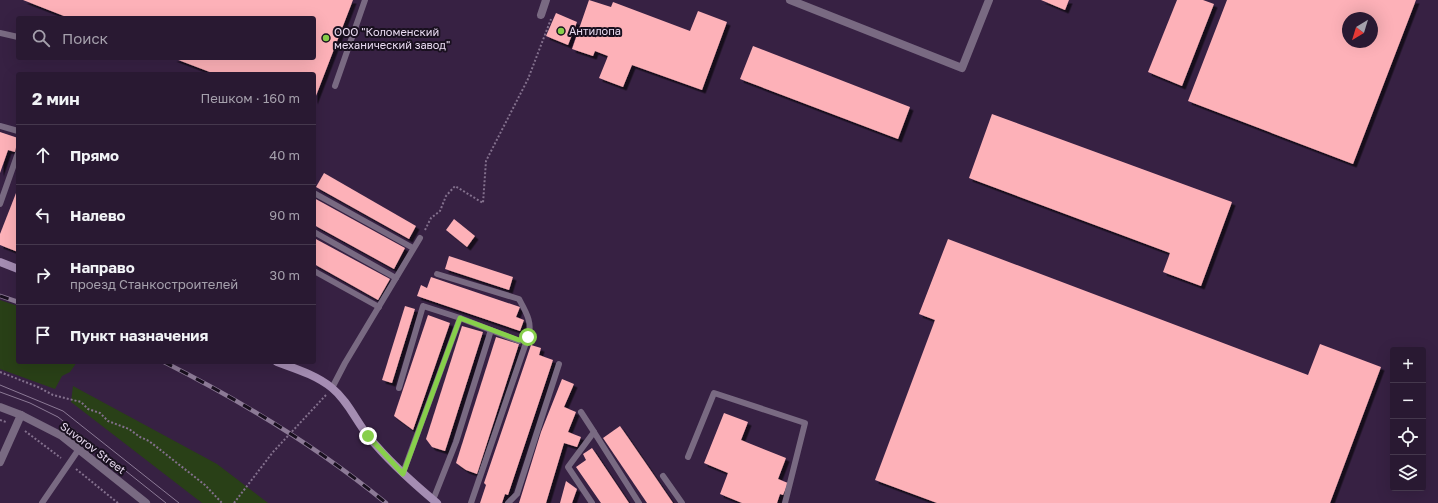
<!DOCTYPE html>
<html lang="ru">
<meta charset="utf-8">
<style>
body{margin:0;font-family:"Golos Text",sans-serif;background:#35263e;color:#f1f3f6}
.controls{position:absolute;right:12px;bottom:12px;display:grid;overflow:hidden;border-radius:4px;box-shadow:0 4px 16px #0002}
.controls button{width:36px;height:36px;display:grid;place-items:center;padding:0;border:0;border-bottom:1px solid #45384d;background:#291932;color:#f1f3f6;font:20px sans-serif}
.compass{position:absolute;left:1342px;top:12px;width:36px;height:36px;border-radius:50%;background:#291932;box-shadow:0 4px 16px #0002;rotate:218deg}
.stop{position:absolute;width:12px;height:12px;margin:-9px;border:3px solid #87cf4b;border-radius:50%;background:#fff}
.stop.end{background:#87cf4b;border-color:#fff;box-shadow:0 1px 4px #0008}
.list{margin:0;padding:0;list-style:none}
h2{display:flex;justify-content:space-between;align-items:center;height:52px;margin:0;padding:0 16px;font-size:17px}
h2 small{font-size:13px;font-weight:400;color:#a5a0ac}
.list li{display:grid;grid-template-columns:26px 1fr auto;gap:12px;align-items:center;box-sizing:border-box;height:60px;padding:0 16px;border-top:1px solid #45384d}
.list b{display:block;font-size:15px;white-space:nowrap}
.list p{margin:0;font-size:13px;white-space:nowrap;color:#a5a0ac}
.list em{font-size:13px;font-style:normal;color:#a5a0ac}
.icon{flex:none;width:22px;height:22px;fill:none;stroke:currentColor;stroke-width:2;stroke-linecap:round;stroke-linejoin:round}
.map{position:relative;flex:none;width:1438px;height:503px;overflow:hidden}
.search{position:absolute;background:#291932;box-shadow:0 4px 16px #0002;left:16px;top:16px;width:300px;height:44px;display:flex;align-items:center;gap:10px;box-sizing:border-box;padding:0 14px;border-radius:4px;color:#a5a0ac;font-size:15px}
.panel{position:absolute;background:#291932;box-shadow:0 4px 16px #0002;left:16px;top:72px;width:300px;height:292px;border-radius:4px}
.map>svg:first-child{display:block}
.green{fill:#294017}
.building{fill:#fdb1b8;fill-rule:evenodd;filter:url(#shadow)}
.lines{fill:none;stroke-linecap:round;stroke-linejoin:round}
.path{stroke:#83708d;stroke-width:2;stroke-dasharray:2 2;stroke-linecap:butt}
.service{stroke:#796a82;stroke-width:6}
.minor{stroke:#796a82;stroke-width:8}
.tertiary{stroke:#796a82;stroke-width:8}
.secondary{stroke:#a58db3;stroke-width:8}
.tram{stroke:#8c7a96;stroke-width:1}
.rail-casing{stroke:#8c7a96;stroke-width:4.5}
.rail{stroke:#19101f;stroke-width:3;stroke-dasharray:9;stroke-linecap:butt}
.route{stroke:#87cf4b;stroke-width:5}
.poi-dot{fill:#87cf4b;stroke:#19101f;stroke-width:1.5}
.labels{text-anchor:middle;stroke-width:4;stroke-linejoin:round;paint-order:stroke}
.poi-label{font-size:11px;fill:#e8daf0;stroke:#19101f;text-anchor:start}
.street-label{font-size:11px;fill:#e8daf0;stroke:#19101f}
</style>
<div class="map">
<svg width="1438" height="503" viewBox="0 0 1438 503">
<defs>
<filter id="shadow"><feDropShadow dx="3.5" dy="3.5" stdDeviation="0" flood-color="#0009"/></filter>
</defs>
<rect width="100%" height="100%" fill="#372143"/>
<!-- green -->
<g class="green">
<path d="M 0,300 L 18,306 L 18,362 L 77,362 L 70,372 L 62,376 L 55,389 L 0,369 Z"/>
<path d="M 73,386 L 217,464 L 268,503 L 202,503 L 71,402 Z"/>
</g>
<!-- building -->
<g class="building">
<path d="M 23,0 L 353,0 L 314,101 L 314,74 L 215,74 L 173,58 L 314,58 L 314,18 L 69,18 Z"/>
<path d="M 589,0 L 611,7 L 613,2 L 690,31 L 698,11 L 727,22 L 702,90 L 632,65 L 623,87 L 599,78 L 608,56 L 595,51 L 593,56 L 572,49 Z"/>
<path d="M 1041,0 L 1069,0 L 1065,10 Z"/>
<path d="M 1177,0 L 1203,0 L 1214,4 L 1182,86 L 1148,72 Z"/>
<path d="M 1227,0 L 1416,0 L 1353,164 L 1188,101 ZM 1348,18 L 1372,18 L 1372,42 L 1348,42 Z"/>
<path d="M 556,13 L 577,22 L 568,45 L 546,36 Z"/>
<path d="M 753,46 L 910,107 L 898,139 L 740,79 Z"/>
<path d="M 992,114 L 1232,202 L 1201,286 L 1163,272 L 1170,253 L 969,178 Z"/>
<path d="M 0,132 L 18,138 L 15,152 L 8,150 L 0,173 Z"/>
<path d="M 324,173 L 416,226 L 409,239 L 316,187 Z"/>
<path d="M 18,188 L 18,252 L 0,245 L 0,234 Z"/>
<path d="M 314,198 L 405,248 L 394,269 L 314,225 Z"/>
<path d="M 454,219 L 475,236 L 467,247 L 446,230 Z"/>
<path d="M 314,238 L 390,279 L 378,300 L 314,264 Z"/>
<path d="M 948,239 L 1308,375 L 1320,344 L 1381,367 L 1330,503 L 937,503 L 875,480 L 935,320 L 919,314 Z"/>
<path d="M 449,256 L 513,277 L 509,290 L 445,269 Z"/>
<path d="M 431,277 L 520,307 L 516,317 L 524,320 L 520,331 L 417,296 L 421,285 L 427,288 Z"/>
<path d="M 405,306 L 415,309 L 392,383 L 382,380 Z"/>
<path d="M 428,315 L 450,323 L 413,430 L 394,416 Z"/>
<path d="M 462,326 L 483,332 L 445,451 L 432,447 L 426,439 Z"/>
<path d="M 496,337 L 519,344 L 477,474 L 466,470 L 456,463 Z"/>
<path d="M 531,345 L 541,348 L 539,355 L 553,360 L 508,495 L 505,494 L 502,503 L 480,503 L 486,485 L 484,483 Z"/>
<path d="M 562,379 L 574,384 L 564,407 L 576,412 L 568,432 L 581,437 L 577,447 L 564,443 L 546,503 L 519,503 L 541,432 Z"/>
<path d="M 724,413 L 748,422 L 741,440 L 786,458 L 778,479 L 788,483 L 783,495 L 780,494 L 777,503 L 742,503 L 720,494 L 728,473 L 704,463 Z"/>
<path d="M 620,426 L 649,468 L 673,503 L 647,503 L 603,438 Z"/>
<path d="M 592,448 L 629,503 L 601,503 L 576,467 L 586,460 L 583,454 Z"/>
<path d="M 566,481 L 577,489 L 572,503 L 560,503 Z"/>
</g>
<g class="lines">
<!-- path -->
<g class="path">
<path d="M 425,230 L 431,218 L 440,211 L 446,196 L 455,186 L 483,203 L 486,161 L 528,79 L 551,19"/>
<path d="M 0,372 L 38,387 L 53,395 L 81,402 L 88,409 L 100,413 L 108,421 L 129,429 L 140,437 L 149,441 L 205,485 L 222,503"/>
<path d="M 0,420 L 6,422"/>
<path d="M 25,431 L 61,458"/>
<path d="M 76,469 L 118,503"/>
<path d="M 234,503 L 273,452 L 326,395"/>
</g>
<!-- service -->
<g class="service">
<path d="M 0,33 L 18,37"/>
<path d="M 335,86 L 365,0"/>
<path d="M 0,126 L 18,131"/>
<path d="M 314,193 L 413,248"/>
<path d="M 0,204 L 18,153"/>
<path d="M 314,232 L 396,278"/>
<path d="M 314,271 L 379,307"/>
<path d="M 437,274 L 519,299 C 526,312 533,323 528,337 L 519,341 L 460,318"/>
<path d="M 332,388 L 345,363 L 420,238"/>
<path d="M 399,388 L 423,306 L 460,318 L 403,473"/>
<path d="M 581,412 L 594,432 L 568,467 L 592,503"/>
<path d="M 594,432 L 639,503"/>
<path d="M 688,457 L 714,393 L 805,423 L 785,503"/>
<path d="M 663,476 L 682,503"/>
<path d="M 433,500 L 456,442 L 491,330"/>
<path d="M 42,503 L 79,449"/>
<path d="M 471,503 L 528,337"/>
<path d="M 508,503 L 517,494 L 559,364"/>
</g>
<!-- minor -->
<g class="minor">
<path d="M 790,0 L 962,68 L 989,0"/>
<path d="M 541,15 L 546,0"/>
<path d="M 0,462 L 21,415"/>
</g>
<!-- tertiary -->
<path class="tertiary" d="M 0,407 L 21,415 L 62,436 L 146,503"/>
<!-- secondary -->
<g class="secondary">
<path d="M 0,262 L 18,269"/>
<path d="M 277,362 C 296,369 316,375 332,388 C 348,401 356,421 369,437 C 389,462 413,483 437,503"/>
</g>
<!-- tram -->
<g class="tram">
<path d="M 0,385 L 63,411 L 179,503"/>
<path d="M 0,392 L 30,403 L 58,417 L 166,503"/>
</g>
<defs>
<g id="rail">
<path d="M 0,296 L 18,302"/>
<path d="M 164,362 C 243,402 318,447 386,503"/>
</g>
</defs>
<!-- rail casing -->
<use href="#rail" class="rail-casing"/>
<!-- rail -->
<use href="#rail" class="rail"/>
</g>
<g class="lines">
<!-- route -->
<path class="route" d="M 368,436 L 403,474 L 460,318 L 519,340 L 528,337"/>
</g>
<!-- markers -->
<g class="poi-dot">
<circle cx="561" cy="31" r="4"/>
<circle cx="326" cy="38" r="4"/>
</g>
<g class="labels">
<!-- poi labels -->
<g class="poi-label">
<text x="569" y="35">Aнтилопа</text>
<text x="334" y="36">ООО "Коломенский<tspan x="334" dy="13">механический завод"</tspan></text>
</g>
<!-- street labels -->
<g class="street-label">
<text transform="translate(93 448) rotate(37)" y="4">Suvorov Street</text>
</g>
</g>
</svg>
<div class="controls">
<button>+</button>
<button>−</button>
<button><svg class="icon" aria-label="locate" viewBox="0 0 24 24"><circle cx="12" cy="12" r="6"/><path d="M12 2v4M12 18v4M2 12h4M18 12h4"/></svg></button>
<button><svg class="icon" aria-label="layers" viewBox="0 0 24 24"><path d="M12 4l9 5-9 5-9-5zM3 14l9 5 9-5"/></svg></button>
</div>
<svg class="compass" viewBox="-18 -18 36 36"><path d="M0-13l5 13h-10z" fill="#e53935"/><path d="M0 13l5-13h-10z" fill="#a5a0ac"/></svg>
<div class="stop" style="left:528px;top:337px"></div>
<div class="stop end" style="left:368px;top:436px"></div>
<div class="search"><svg class="icon" aria-label="search" viewBox="0 0 24 24"><circle cx="10" cy="10" r="6"/><path d="M15 15l6 6"/></svg>Поиск</div>
<section class="panel">
<h2>2 мин<small>Пешком · 160 m</small></h2>
<ul class="list">
<li><svg class="icon" aria-label="ahead" viewBox="0 0 24 24"><path d="M12 20V5M6 11l6-6 6 6"/></svg><div><b>Прямо</b></div><em>40 m</em></li>
<li><svg class="icon" aria-label="left" viewBox="0 0 24 24"><path d="M17 20v-9H6M10 6l-5 5 5 5"/></svg><div><b>Налево</b></div><em>90 m</em></li>
<li><svg class="icon" aria-label="right" viewBox="0 0 24 24"><path d="M7 20v-9h11M14 6l5 5-5 5"/></svg><div><b>Направо</b><p>проезд Станкостроителей</p></div><em>30 m</em></li>
<li><svg class="icon" aria-label="arrive" viewBox="0 0 24 24"><path d="M6 21V4h12l-3 4 3 4H6"/></svg><div><b>Пункт назначения</b></div></li>
</ul>
</section>
</div>
